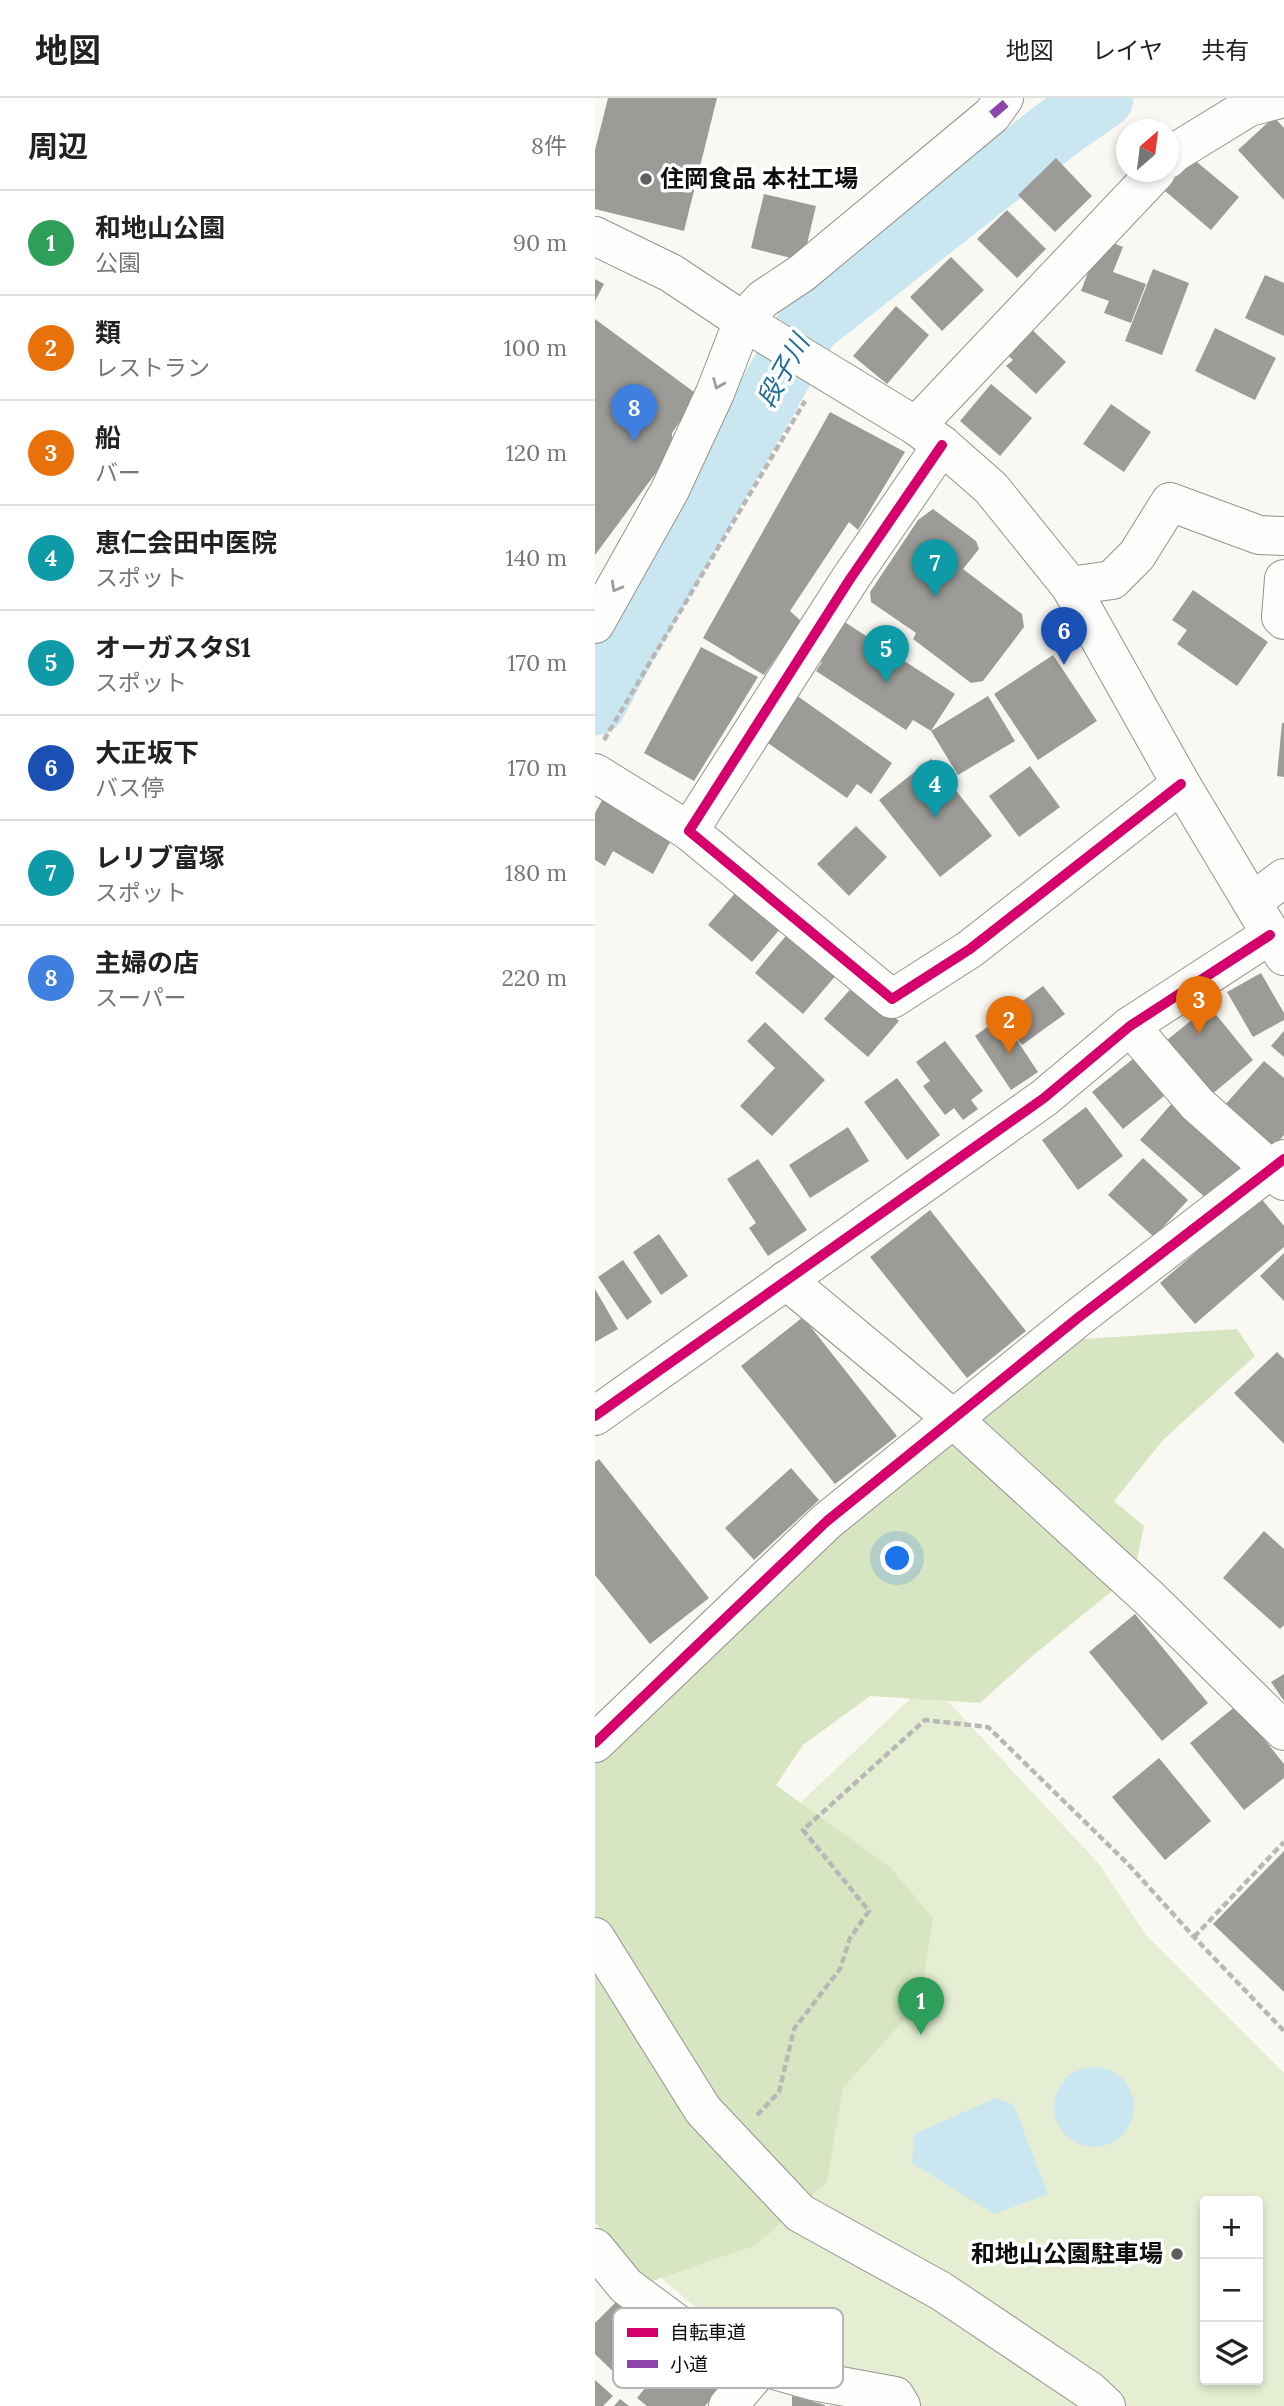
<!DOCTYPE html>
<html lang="ja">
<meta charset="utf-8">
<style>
body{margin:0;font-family:Lora,"Noto Sans JP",serif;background:#f2f2f2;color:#222}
.controls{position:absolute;right:21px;bottom:21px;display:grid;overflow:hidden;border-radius:7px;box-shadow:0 4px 10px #0003}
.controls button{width:63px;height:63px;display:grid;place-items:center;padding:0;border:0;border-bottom:2px solid #e0e0e0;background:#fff;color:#222;font:35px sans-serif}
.compass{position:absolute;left:521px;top:21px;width:63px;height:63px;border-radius:50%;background:#fff;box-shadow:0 4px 10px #0003;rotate:28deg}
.you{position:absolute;left:303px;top:1461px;width:24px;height:24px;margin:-18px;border:5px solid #fff;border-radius:50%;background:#1a73e8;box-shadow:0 0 0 10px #1a73e833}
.badge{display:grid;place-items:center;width:46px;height:46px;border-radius:50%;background:#db2777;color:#fff;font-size:23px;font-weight:700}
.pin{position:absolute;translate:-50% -58px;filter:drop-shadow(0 2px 4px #0008)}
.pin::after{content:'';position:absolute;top:37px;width:24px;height:21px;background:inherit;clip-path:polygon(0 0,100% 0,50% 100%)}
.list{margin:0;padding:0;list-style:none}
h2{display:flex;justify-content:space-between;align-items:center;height:91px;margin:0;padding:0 28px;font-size:30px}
h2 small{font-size:23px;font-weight:400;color:#767676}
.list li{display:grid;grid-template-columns:46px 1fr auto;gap:21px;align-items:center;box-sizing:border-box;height:105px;padding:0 28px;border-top:2px solid #e0e0e0}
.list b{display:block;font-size:26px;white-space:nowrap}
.list p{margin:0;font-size:23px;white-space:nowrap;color:#767676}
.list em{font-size:23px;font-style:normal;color:#767676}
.icon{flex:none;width:38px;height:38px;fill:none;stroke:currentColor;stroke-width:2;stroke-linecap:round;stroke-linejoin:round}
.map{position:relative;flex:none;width:689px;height:2308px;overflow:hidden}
header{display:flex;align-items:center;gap:42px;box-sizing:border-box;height:98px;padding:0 35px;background:#fff;border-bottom:2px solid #e0e0e0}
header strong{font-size:33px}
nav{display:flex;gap:38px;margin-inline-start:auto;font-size:24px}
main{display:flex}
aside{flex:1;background:#fff}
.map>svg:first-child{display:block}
.green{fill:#e5eed3;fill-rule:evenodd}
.forest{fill:#d7e5c2}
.water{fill:#cae7f1}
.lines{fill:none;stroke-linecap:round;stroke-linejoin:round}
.river{stroke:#cae7f1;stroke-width:63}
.building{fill:#9d9b98}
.minor-casing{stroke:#949390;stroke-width:40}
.path{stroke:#b8b7b6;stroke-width:4.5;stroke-dasharray:7 3.5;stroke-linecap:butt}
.minor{stroke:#fefefd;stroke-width:38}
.quiet{stroke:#8e44ad;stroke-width:9;stroke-dasharray:18 9;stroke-linecap:butt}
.cycleway-casing{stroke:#fff;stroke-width:15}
.cycleway{stroke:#d6006c;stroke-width:10}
.oneway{stroke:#9e9e9d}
.poi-dot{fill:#605f5d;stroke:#fff;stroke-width:2.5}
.labels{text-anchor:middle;stroke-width:7;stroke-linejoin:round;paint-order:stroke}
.poi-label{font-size:24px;font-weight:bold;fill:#0d0d0d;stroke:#fff;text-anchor:start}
.water-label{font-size:26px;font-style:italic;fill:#1f6c95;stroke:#fff}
.key{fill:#fff;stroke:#b6b6b6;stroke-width:2}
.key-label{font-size:19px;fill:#0d0d0d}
</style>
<header>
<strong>地図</strong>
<nav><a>地図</a><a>レイヤ</a><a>共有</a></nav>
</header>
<main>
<aside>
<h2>周辺<small>8件</small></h2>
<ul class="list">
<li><span class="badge" style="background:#2e9e5b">1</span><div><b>和地山公園</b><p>公園</p></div><em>90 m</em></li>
<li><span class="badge" style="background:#e8710a">2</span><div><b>類</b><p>レストラン</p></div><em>100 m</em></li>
<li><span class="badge" style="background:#e8710a">3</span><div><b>船</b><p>バー</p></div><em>120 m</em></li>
<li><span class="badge" style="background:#0f9aa8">4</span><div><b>恵仁会田中医院</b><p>スポット</p></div><em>140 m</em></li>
<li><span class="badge" style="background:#0f9aa8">5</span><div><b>オーガスタS1</b><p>スポット</p></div><em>170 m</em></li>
<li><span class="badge" style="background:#1a4fb4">6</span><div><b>大正坂下</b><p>バス停</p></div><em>170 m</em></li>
<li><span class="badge" style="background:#0f9aa8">7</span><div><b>レリブ富塚</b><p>スポット</p></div><em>180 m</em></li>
<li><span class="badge" style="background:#3f7fe0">8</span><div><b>主婦の店</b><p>スーパー</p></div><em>220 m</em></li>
</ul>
</aside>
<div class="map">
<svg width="689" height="2308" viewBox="0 0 689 2308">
<rect width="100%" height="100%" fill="#faf8f2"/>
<!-- green -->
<path class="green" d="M 334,1583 L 504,1766 L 551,1837 L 689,1975 L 689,2308 L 324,2308 L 296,2288 L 122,2227 L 66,2180 L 0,1899 ZM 610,2103 L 663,2103 L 663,2282 L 610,2282 Z"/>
<!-- forest -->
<path class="forest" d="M 642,1231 L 660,1258 L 568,1342 L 519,1403 L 549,1428 L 539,1475 L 436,1559 L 385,1605 L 275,1598 L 208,1647 L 181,1687 L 295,1769 L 338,1820 L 325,1904 L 248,1990 L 232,2084 L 161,2147 L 46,2187 L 0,2124 L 0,1659 L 311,1371 L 473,1242 Z"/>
<!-- water -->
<g class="water">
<circle cx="499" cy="2009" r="40"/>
<path d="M 401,2000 L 419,2007 L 453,2096 L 399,2116 L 317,2065 L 319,2036 Z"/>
</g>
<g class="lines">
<!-- river -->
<path class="river" d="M 0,606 L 29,550 L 214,226 L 466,28 L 507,0"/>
</g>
<!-- building -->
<g class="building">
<path d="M 13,0 L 122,0 L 89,133 L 0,111 L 0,52 Z"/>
<path d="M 679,19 L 689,30 L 689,102 L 643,52 Z"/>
<path d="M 461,60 L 497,98 L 460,134 L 423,97 Z"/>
<path d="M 597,60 L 644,99 L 616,132 L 570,93 Z"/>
<path d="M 169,96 L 221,108 L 208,163 L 156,150 Z"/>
<path d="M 412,112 L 451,151 L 422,180 L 382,141 Z"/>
<path d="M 506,140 L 528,149 L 518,174 L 551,186 L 536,225 L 509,215 L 514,203 L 486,193 Z"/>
<path d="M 356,159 L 389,192 L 347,233 L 315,199 Z"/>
<path d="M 558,171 L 594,185 L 567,257 L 530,243 Z"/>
<path d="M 670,177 L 689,185 L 689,238 L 650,220 Z"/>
<path d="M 0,181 L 9,186 L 0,203 Z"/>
<path d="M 301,208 L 334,237 L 292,286 L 258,258 Z"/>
<path d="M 0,221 L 103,297 L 77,335 L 77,353 L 0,457 Z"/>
<path d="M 430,225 L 471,264 L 441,296 L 411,268 L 418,262 L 406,251 Z"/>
<path d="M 620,230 L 681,260 L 660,302 L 600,273 Z"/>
<path d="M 396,286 L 437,320 L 405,358 L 365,323 Z"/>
<path d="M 516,306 L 556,334 L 529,374 L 488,346 Z"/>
<path d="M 235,314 L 310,354 L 263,432 L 254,424 L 195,513 L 206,523 L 169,577 L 108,540 Z"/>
<path d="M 338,411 L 381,443 L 384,451 L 368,471 L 427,516 L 429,529 L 388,583 L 376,585 L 318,541 L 321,535 L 276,504 L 275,494 L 323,422 Z"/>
<path d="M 598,492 L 673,544 L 642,588 L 582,546 L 592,532 L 577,522 Z"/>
<path d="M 242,519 L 360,596 L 336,633 L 393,598 L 420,643 L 363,677 L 336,633 L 318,622 L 311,632 L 221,573 L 227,564 L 217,557 Z"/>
<path d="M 106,549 L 163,579 L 99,683 L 49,655 Z"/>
<path d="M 458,557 L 502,623 L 443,662 L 399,596 Z"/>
<path d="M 194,592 L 297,665 L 276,696 L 262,686 L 252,700 L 170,643 Z"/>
<path d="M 687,625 L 689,625 L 689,679 L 682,678 Z"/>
<path d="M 336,661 L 397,738 L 345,779 L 284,702 Z"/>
<path d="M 435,668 L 465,709 L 424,739 L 394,698 Z"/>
<path d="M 10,697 L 80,735 L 58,776 L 18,753 L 10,768 L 0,762 L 0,715 Z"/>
<path d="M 261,728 L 292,759 L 254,798 L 222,766 Z"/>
<path d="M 147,787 L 191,824 L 157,864 L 113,827 Z"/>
<path d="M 195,833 L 243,875 L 208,916 L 160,875 Z"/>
<path d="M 666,875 L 689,915 L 689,922 L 658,939 L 632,894 Z"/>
<path d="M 260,886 L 304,923 L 273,959 L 229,921 Z"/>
<path d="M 448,888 L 470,916 L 427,947 L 412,927 L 443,974 L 416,992 L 380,938 Z"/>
<path d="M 614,908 L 658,962 L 616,997 L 572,942 Z"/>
<path d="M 170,924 L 230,982 L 177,1038 L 145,1008 L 180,970 L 152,943 Z"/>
<path d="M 689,933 L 689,959 L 676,948 Z"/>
<path d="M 350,943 L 388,993 L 376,1002 L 383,1011 L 368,1022 L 359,1010 L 350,1017 L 328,988 L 335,983 L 321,964 Z"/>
<path d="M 538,961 L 569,998 L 528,1031 L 497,994 Z"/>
<path d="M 669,963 L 689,980 L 689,1037 L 678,1050 L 629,1008 Z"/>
<path d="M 302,980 L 345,1037 L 312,1062 L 269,1004 Z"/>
<path d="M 578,1004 L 655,1071 L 635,1094 L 625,1086 L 612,1101 L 545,1042 Z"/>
<path d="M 491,1009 L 528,1058 L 483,1092 L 447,1042 Z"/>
<path d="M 253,1029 L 274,1063 L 215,1100 L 194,1067 Z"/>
<path d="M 548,1060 L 593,1102 L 559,1139 L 513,1097 Z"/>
<path d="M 163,1061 L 212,1132 L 173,1158 L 154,1130 L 161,1125 L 132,1081 Z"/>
<path d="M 665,1099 L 689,1128 L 689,1149 L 600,1226 L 565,1185 Z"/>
<path d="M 335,1112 L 431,1233 L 372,1280 L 275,1159 Z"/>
<path d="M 64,1136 L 93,1178 L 66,1197 L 38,1154 Z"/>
<path d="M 689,1155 L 689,1203 L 665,1178 Z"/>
<path d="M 28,1162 L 57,1204 L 32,1222 L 3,1179 Z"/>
<path d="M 0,1191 L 23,1231 L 0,1244 Z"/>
<path d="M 208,1219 L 302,1338 L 240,1386 L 146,1268 Z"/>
<path d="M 682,1254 L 689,1261 L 689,1346 L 639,1295 Z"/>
<path d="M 4,1361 L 114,1500 L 55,1546 L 0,1477 L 0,1364 Z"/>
<path d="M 196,1370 L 224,1402 L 159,1462 L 130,1430 Z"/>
<path d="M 669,1433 L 689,1451 L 689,1527 L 685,1531 L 628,1480 Z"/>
<path d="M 540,1516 L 613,1605 L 567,1643 L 494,1554 Z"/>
<path d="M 689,1576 L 689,1603 L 676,1584 Z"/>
<path d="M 642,1607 L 689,1666 L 689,1680 L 649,1712 L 595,1645 Z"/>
<path d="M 564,1660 L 616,1723 L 570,1762 L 517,1699 Z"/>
<path d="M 689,1753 L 689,1894 L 618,1826 Z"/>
<path d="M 22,2203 L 68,2247 L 30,2285 L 0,2256 L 0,2225 Z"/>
<path d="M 80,2253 L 125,2290 L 110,2308 L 52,2308 L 42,2300 Z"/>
<path d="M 0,2282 L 18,2298 L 8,2308 L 0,2308 Z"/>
<path d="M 197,2298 L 230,2307 L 230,2308 L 197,2308 Z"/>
<path d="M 25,2301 L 34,2308 L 19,2308 Z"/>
</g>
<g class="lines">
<defs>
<g id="minor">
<path d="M 573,61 L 579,55 L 654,9 L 689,0"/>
<path d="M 0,138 L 76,175 L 148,223 L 321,328 L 347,347 L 396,390 L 475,488 L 586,686 L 689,858"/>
<path d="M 321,328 L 561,74"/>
<path d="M 347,347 L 255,481 L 94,733 L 297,901 L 375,851 L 586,686"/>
<path d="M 689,481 L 686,519 L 689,522"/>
<path d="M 475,488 L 517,482 L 542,457 L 575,404 L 664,437 L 689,438"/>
<path d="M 0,526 L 75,392 L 120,295 L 148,223 L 168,201 L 207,175 L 397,17 L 409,0"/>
<path d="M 0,675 L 94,733"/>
<path d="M 657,804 L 689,780"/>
<path d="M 535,928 L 602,1006 L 689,1083"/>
<path d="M 191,1182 L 357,1320 L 554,1500 L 689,1633"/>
<path d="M 0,1318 L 449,1000 L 535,928 L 675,837"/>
<path d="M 0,1645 L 232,1423 L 484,1219 L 689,1061"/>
<path d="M 0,1839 L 108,2012 L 205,2115 L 346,2193 L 495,2293 L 511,2308"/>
<path d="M 0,2150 L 31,2188 L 123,2256 L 218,2283 L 300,2298 L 306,2308"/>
<path d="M 133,2308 L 167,2268"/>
</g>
</defs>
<!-- minor casing -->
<use href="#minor" class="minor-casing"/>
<!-- path -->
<g class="path">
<path d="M 9,642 L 210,303"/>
<path d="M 599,1839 L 689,1744"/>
<path d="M 162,2017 L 184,1994 L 199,1931 L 245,1871 L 255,1840 L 274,1813 L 208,1732 L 330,1622 L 393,1629 L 532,1765 L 599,1839 L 689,1933"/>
</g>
<!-- minor -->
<use href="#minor" class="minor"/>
<!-- quiet -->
<path class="quiet" d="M 397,17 L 417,0"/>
<defs>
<g id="cycleway">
<path d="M 347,347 L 255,481 L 94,733 L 297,901 L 375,851 L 586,686"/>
<path d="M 0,1318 L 449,1000 L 535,928 L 675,837"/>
<path d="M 0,1645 L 232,1423 L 484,1219 L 689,1061"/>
</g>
</defs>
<!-- cycleway casing -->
<use href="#cycleway" class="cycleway-casing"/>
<!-- cycleway -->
<use href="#cycleway" class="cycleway"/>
</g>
<!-- one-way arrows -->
<defs><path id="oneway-chevron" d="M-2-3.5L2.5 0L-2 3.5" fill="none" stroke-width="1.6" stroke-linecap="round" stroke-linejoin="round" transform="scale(1.75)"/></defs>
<g class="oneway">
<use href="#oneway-chevron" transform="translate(123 286) rotate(112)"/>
<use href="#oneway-chevron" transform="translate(21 489) rotate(119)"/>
</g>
<!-- markers -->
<g class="poi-dot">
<circle cx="51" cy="81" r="7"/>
<circle cx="582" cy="2156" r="7"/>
</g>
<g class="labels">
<!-- poi labels -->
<g class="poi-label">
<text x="65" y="89">住岡食品 本社工場</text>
<text x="568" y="2164" text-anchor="end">和地山公園駐車場</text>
</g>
<!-- water labels -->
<g class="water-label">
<text transform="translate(188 273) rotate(-61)" y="9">段子川</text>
</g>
</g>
<!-- legend -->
<rect x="18" y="2210" width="230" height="80" rx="10" class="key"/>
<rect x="32" y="2230" width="31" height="9" fill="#d6006c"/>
<rect x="32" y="2262" width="31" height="8" fill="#8e44ad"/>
<g class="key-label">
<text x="75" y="2241">自転車道</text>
<text x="75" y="2273">小道</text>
</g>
</svg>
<div class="controls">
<button>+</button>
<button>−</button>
<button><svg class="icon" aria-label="layers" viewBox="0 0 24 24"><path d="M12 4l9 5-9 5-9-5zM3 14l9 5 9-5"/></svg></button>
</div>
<svg class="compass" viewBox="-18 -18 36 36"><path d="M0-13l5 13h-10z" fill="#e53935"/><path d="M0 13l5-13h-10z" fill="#767676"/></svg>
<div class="you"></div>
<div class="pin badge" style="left:326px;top:1937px;background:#2e9e5b">1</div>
<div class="pin badge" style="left:414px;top:956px;background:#e8710a">2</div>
<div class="pin badge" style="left:604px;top:936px;background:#e8710a">3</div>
<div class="pin badge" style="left:340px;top:720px;background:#0f9aa8">4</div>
<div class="pin badge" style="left:291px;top:585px;background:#0f9aa8">5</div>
<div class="pin badge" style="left:469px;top:567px;background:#1a4fb4">6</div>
<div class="pin badge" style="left:340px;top:499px;background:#0f9aa8">7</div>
<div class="pin badge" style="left:39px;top:344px;background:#3f7fe0">8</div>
</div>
</main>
